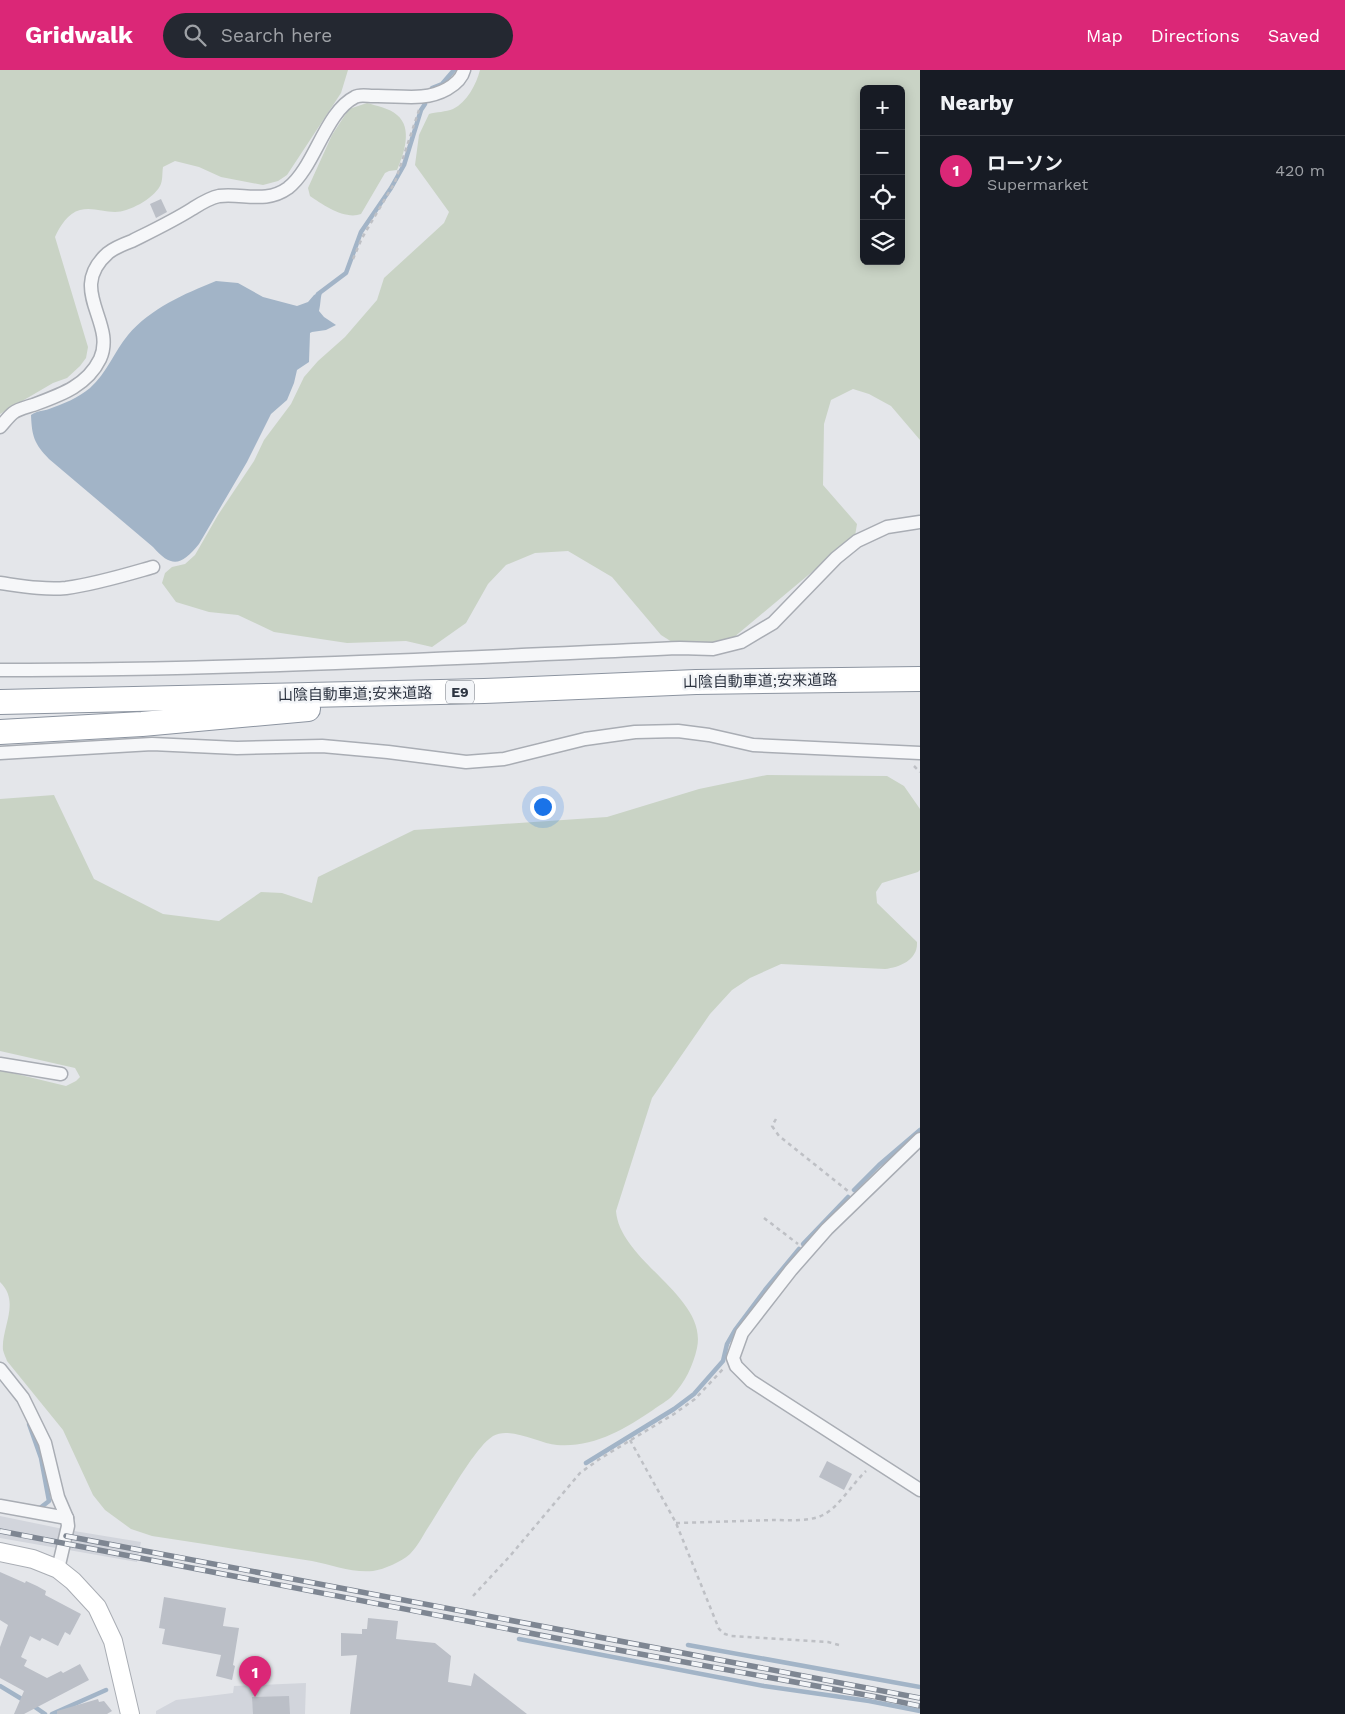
<!DOCTYPE html>
<meta charset="utf-8">
<style>
body{margin:0;font-family:"Work Sans","Noto Sans JP",sans-serif;background:#242831;color:#f1f3f6}
.controls{position:absolute;right:15px;top:15px;display:grid;overflow:hidden;border-radius:8px;box-shadow:0 2px 12px #0003}
.controls button{width:45px;height:45px;display:grid;place-items:center;padding:0;border:0;border-bottom:1px solid #363941;background:#171b24;color:#f1f3f6;font:25px sans-serif}
.you{position:absolute;left:542px;top:736px;width:18px;height:18px;margin:-12px;border:4px solid #fff;border-radius:50%;background:#1a73e8;box-shadow:0 0 0 8px #1a73e833}
.badge{display:grid;place-items:center;width:32px;height:32px;border-radius:50%;background:#db2777;color:#fff;font-size:16px;font-weight:700}
.pin{position:absolute;translate:-50% -41px;filter:drop-shadow(0 1px 2px #0008)}
.pin::after{content:'';position:absolute;top:26px;width:18px;height:15px;background:inherit;clip-path:polygon(0 0,100% 0,50% 100%)}
.list{margin:0;padding:0;list-style:none}
h2{display:flex;justify-content:space-between;align-items:center;height:65px;margin:0;padding:0 20px;font-size:21px}
h2 small{font-size:16px;font-weight:400;color:#9ea1a6}
.list li{display:grid;grid-template-columns:32px 1fr auto;gap:15px;align-items:center;box-sizing:border-box;height:70px;padding:0 20px;border-top:1px solid #363941}
.list b{display:block;font-size:19px;white-space:nowrap}
.list p{margin:0;font-size:16px;white-space:nowrap;color:#9ea1a6}
.list em{font-size:16px;font-style:normal;color:#9ea1a6}
.icon{flex:none;width:28px;height:28px;fill:none;stroke:currentColor;stroke-width:2;stroke-linecap:round;stroke-linejoin:round}
.map{position:relative;flex:none;width:920px;height:1644px;overflow:hidden}
header{display:flex;align-items:center;gap:30px;box-sizing:border-box;height:70px;padding:0 25px;background:#db2777;color:#fff}
header strong{font-size:24px}
nav{display:flex;gap:28px;margin-inline-start:auto;font-size:18px}
.search{width:350px;height:45px;background:#242831;display:flex;align-items:center;gap:12px;box-sizing:border-box;padding:0 18px;border-radius:28px;color:#9ea1a6;font-size:19px}
main{display:flex}
aside{flex:1;background:#171b24}
.map>svg:first-child{display:block}
.built{fill:#d2d5dc}
.green{fill:#c9d3c5;fill-rule:evenodd}
.water{fill:#a2b4c7}
.lines{fill:none;stroke-linecap:round;stroke-linejoin:round}
.stream{stroke:#a2b4c7;stroke-width:4.5}
.building{fill:#bbbfc7}
.street-casing{stroke:#a9adb4;stroke-width:15}
.secondary-casing{stroke:#a9adb4;stroke-width:20}
.highway-casing{stroke:#8c94a0;stroke-width:26}
.path{stroke:#bec0c5;stroke-width:2.5;stroke-dasharray:4 4;stroke-linecap:butt}
.street{stroke:#f6f7f9;stroke-width:12}
.secondary{stroke:#fff;stroke-width:18}
.highway{stroke:#fff;stroke-width:24}
.rail-casing{stroke:#7e8692;stroke-width:5.5}
.rail{stroke:#f3f5f8;stroke-width:4;stroke-dasharray:11;stroke-linecap:butt}
.labels{text-anchor:middle;stroke-width:5;stroke-linejoin:round;paint-order:stroke}
.shield{fill:#f3f5f8;stroke:#686e78;stroke-width:1}
.shield-label{font-size:14px;font-weight:bold;fill:#2d3441}
.street-label{font-size:15px;fill:#2d3441;stroke:#f3f5f8}
</style>
<header>
<strong>Gridwalk</strong>
<div class="search"><svg class="icon" aria-label="search" viewBox="0 0 24 24"><circle cx="10" cy="10" r="6"/><path d="M15 15l6 6"/></svg>Search here</div>
<nav><a>Map</a><a>Directions</a><a>Saved</a></nav>
</header>
<main>
<div class="map">
<svg width="920" height="1644" viewBox="0 0 920 1644">
<rect width="100%" height="100%" fill="#e4e6ea"/>
<!-- built -->
<g class="built">
<path d="M 0,1446 L 68,1460 L 141,1472 L 137,1492 L 0,1468 Z"/>
<path d="M 306,1613 L 305,1644 L 156,1644 L 156,1641 L 176,1630 L 233,1623 L 234,1616 Z"/>
</g>
<!-- green -->
<g class="green">
<path d="M 0,0 L 348,0 L 341,23 L 287,105 L 278,111 L 263,115 L 221,107 L 199,97 L 175,91 L 163,97 C 162,103 163,111 160,116 C 153,129 129,142 115,142 C 103,142 92,137 80,140 C 68,143 60,156 55,167 L 88,277 L 86,288 L 80,296 L 67,308 L 53,313 L 0,344 Z"/>
<path d="M 480,0 L 920,0 L 920,370 L 891,336 L 869,324 L 853,319 L 831,330 L 824,354 L 823,415 L 857,454 L 855,466 L 733,568 L 709,575 L 672,572 L 661,565 L 612,507 L 568,481 L 535,483 L 506,495 L 488,514 L 466,553 L 432,577 L 406,571 L 347,573 L 274,562 L 238,545 L 209,542 L 176,532 L 162,513 L 165,503 L 172,497 L 185,494 L 195,485 L 218,445 L 254,391 L 264,370 L 291,334 L 304,307 L 318,291 L 345,267 L 377,230 L 384,208 L 444,153 L 449,142 L 415,95 L 419,65 L 429,44 C 436,42 446,42 453,39 C 467,32 476,15 480,0 ZM 864,19 L 901,19 L 901,191 L 864,191 Z"/>
<path d="M 367,33 C 377,36 389,38 397,45 C 413,58 404,84 397,100 L 389,101 L 385,103 L 361,144 C 345,150 323,135 310,126 L 308,118 L 332,65 L 349,39 Z"/>
<path d="M 767,705 L 887,706 L 904,716 L 920,739 L 920,800 L 918,802 L 882,813 L 876,822 L 877,833 L 917,872 C 918,890 900,897 885,899 L 781,894 L 750,908 L 732,920 L 710,944 L 652,1028 L 616,1141 C 620,1192 708,1226 697,1278 C 693,1296 685,1312 673,1325 C 668,1331 659,1335 653,1340 C 625,1359 593,1378 557,1375 C 540,1374 510,1356 493,1366 C 484,1372 478,1381 471,1390 C 457,1410 444,1432 431,1453 C 424,1463 419,1475 410,1484 C 401,1492 385,1499 373,1501 C 352,1503 332,1495 312,1491 C 259,1483 206,1474 152,1466 L 131,1459 L 105,1440 L 93,1425 L 63,1360 L 7,1291 C 6,1288 4,1284 3,1280 C 1,1258 21,1232 0,1212 L 0,1000 L 66,1016 L 76,1011 L 80,1007 L 75,998 L 0,981 L 0,729 L 54,725 L 94,809 L 163,844 L 219,851 L 261,822 L 282,823 L 312,833 L 318,807 L 414,760 L 607,747 L 699,719 Z"/>
</g>
<!-- water -->
<path class="water" d="M 216,211 L 238,213 L 263,227 L 297,236 L 308,232 L 314,225 L 323,220 C 320,227 321,233 319,241 L 324,247 L 336,255 L 326,260 L 312,262 L 310,263 L 309,292 L 297,300 L 294,313 L 287,330 L 271,344 L 247,392 L 199,474 C 182,495 172,499 153,477 L 49,389 C 34,373 32,367 31,345 C 36,341 43,341 49,339 C 63,334 78,328 90,318 C 107,303 114,282 128,265 C 151,238 184,224 216,211 Z"/>
<g class="lines">
<!-- stream -->
<g class="stream">
<path d="M 432,19 L 432,18 L 442,14 L 454,0"/>
<path d="M 318,224 L 346,203 L 361,162 L 391,118 L 404,95 L 421,40 L 425,34"/>
<path d="M 854,1120 L 879,1095 L 920,1060"/>
<path d="M 803,1174 L 848,1127"/>
<path d="M 29,1354 L 41,1388 L 49,1431 L 40,1438 L 37,1438"/>
<path d="M 586,1393 L 674,1339 L 694,1324 L 723,1291 L 727,1274 L 735,1260 L 765,1220 L 799,1179"/>
<path d="M 519,1569 L 764,1616 L 869,1631 L 920,1641"/>
<path d="M 688,1575 L 920,1617"/>
<path d="M 0,1616 L 25,1631"/>
<path d="M 32,1635 L 45,1644"/>
<path d="M 52,1644 L 106,1620"/>
</g>
</g>
<!-- building -->
<g class="building">
<path d="M 161,129 L 167,142 L 156,148 L 150,134 Z"/>
<path d="M 827,1391 L 852,1404 L 844,1420 L 819,1407 Z"/>
<path d="M 0,1502 L 25,1513 L 26,1511 L 37,1516 L 46,1521 L 45,1525 L 81,1544 L 70,1565 L 65,1562 L 58,1576 L 42,1568 L 40,1571 L 30,1566 L 21,1587 L 27,1590 L 24,1596 L 47,1608 L 61,1601 L 63,1603 L 80,1594 L 89,1610 L 24,1644 L 14,1644 L 24,1621 L 0,1608 L 0,1577 L 8,1555 L 0,1550 Z"/>
<path d="M 164,1527 L 226,1538 L 223,1556 L 239,1558 L 233,1595 L 235,1596 L 232,1610 L 216,1606 L 221,1585 L 162,1574 L 165,1559 L 159,1558 Z"/>
<path d="M 368,1548 L 398,1551 L 396,1569 L 435,1573 L 451,1586 L 448,1612 L 471,1616 L 474,1603 L 527,1644 L 350,1644 L 357,1585 L 341,1586 L 341,1563 L 362,1564 L 362,1559 L 367,1559 Z"/>
<path d="M 289,1626 L 290,1644 L 253,1644 L 252,1627 Z"/>
<path d="M 98,1629 L 99,1632 L 104,1631 L 112,1641 L 107,1644 L 57,1644 L 57,1641 Z"/>
</g>
<g class="lines">
<defs>
<g id="street">
<path d="M 0,357 C 4,353 8,347 13,343 C 18,339 27,337 33,335 C 60,325 87,316 100,289 C 117,252 66,220 108,183 C 114,178 124,174 132,171 C 152,161 173,151 192,139 C 200,134 209,128 219,126 C 243,123 266,134 288,118 C 315,97 325,42 355,27 C 360,24 368,26 373,26 C 399,25 424,32 447,19 C 454,15 462,8 464,0"/>
<path d="M 0,513 C 22,516 44,520 66,518 C 96,514 125,505 153,497"/>
<path d="M 0,600 C 227,600 454,588 680,578 L 713,579 L 741,572 L 773,553 L 836,488 L 857,471 L 887,457 L 920,452"/>
<path d="M 0,683 L 152,674 L 237,678 L 322,676 L 388,682 L 466,692 L 504,689 L 585,669 L 635,662 L 678,661 L 709,665 L 753,675 L 920,683"/>
<path d="M 0,994 L 61,1004"/>
<path d="M 920,1069 L 827,1159 L 791,1200 L 742,1263 L 733,1288 L 736,1296 L 751,1311 L 920,1420"/>
<path d="M 0,1299 L 23,1328 L 45,1373 L 58,1427 L 67,1448 L 68,1456 L 58,1499"/>
<path d="M 0,1436 L 67,1448"/>
</g>
<path id="secondary" d="M 0,1482 L 33,1489 L 58,1499 L 73,1511 L 97,1537 L 113,1571 L 130,1644"/>
<g id="highway">
<path d="M 0,632 L 484,621 L 696,612 L 920,609"/>
<path d="M 0,662 L 142,654 L 308,639"/>
</g>
</defs>
<!-- street casing -->
<use href="#street" class="street-casing"/>
<!-- secondary casing -->
<use href="#secondary" class="secondary-casing"/>
<!-- highway casing -->
<use href="#highway" class="highway-casing"/>
<!-- path -->
<g class="path">
<path d="M 353,189 L 362,168 L 395,112 L 419,40"/>
<path d="M 914,696 L 920,702"/>
<path d="M 776,1049 L 772,1056 L 779,1066 L 848,1121"/>
<path d="M 764,1148 L 798,1174"/>
<path d="M 630,1370 L 676,1453 L 719,1559 L 725,1564 L 731,1566 L 828,1572 L 839,1575"/>
<path d="M 676,1453 C 709,1452 741,1451 773,1450 C 788,1450 809,1452 823,1445 C 838,1438 853,1413 866,1401"/>
<path d="M 473,1526 L 510,1486 L 580,1403 L 601,1388 L 674,1344 L 695,1329 L 724,1298"/>
</g>
<!-- street -->
<use href="#street" class="street"/>
<!-- secondary -->
<use href="#secondary" class="secondary"/>
<!-- highway -->
<use href="#highway" class="highway"/>
<defs>
<g id="rail">
<path d="M 0,1461 L 607,1578 L 877,1627 L 920,1636"/>
<path d="M 66,1466 L 920,1628"/>
</g>
</defs>
<!-- rail casing -->
<use href="#rail" class="rail-casing"/>
<!-- rail -->
<use href="#rail" class="rail"/>
</g>
<g class="labels">
<!-- shield labels -->
<rect class="shield" x="446" y="610.5" width="28" height="23" rx="4"/>
<g class="shield-label">
<text x="460" y="627">E9</text>
</g>
<!-- street labels -->
<g class="street-label">
<text transform="translate(760 611) rotate(-1)" y="5">山陰自動車道;安来道路</text>
<text transform="translate(355 624) rotate(-1)" y="5">山陰自動車道;安来道路</text>
</g>
</g>
</svg>
<div class="controls">
<button>+</button>
<button>−</button>
<button><svg class="icon" aria-label="locate" viewBox="0 0 24 24"><circle cx="12" cy="12" r="6"/><path d="M12 2v4M12 18v4M2 12h4M18 12h4"/></svg></button>
<button><svg class="icon" aria-label="layers" viewBox="0 0 24 24"><path d="M12 4l9 5-9 5-9-5zM3 14l9 5 9-5"/></svg></button>
</div>
<div class="you"></div>
<div class="pin badge" style="left:255px;top:1627px">1</div>
</div>
<aside>
<h2>Nearby<small></small></h2>
<ul class="list">
<li><span class="badge">1</span><div><b>ローソン</b><p>Supermarket</p></div><em>420 m</em></li>
</ul>
</aside>
</main>
